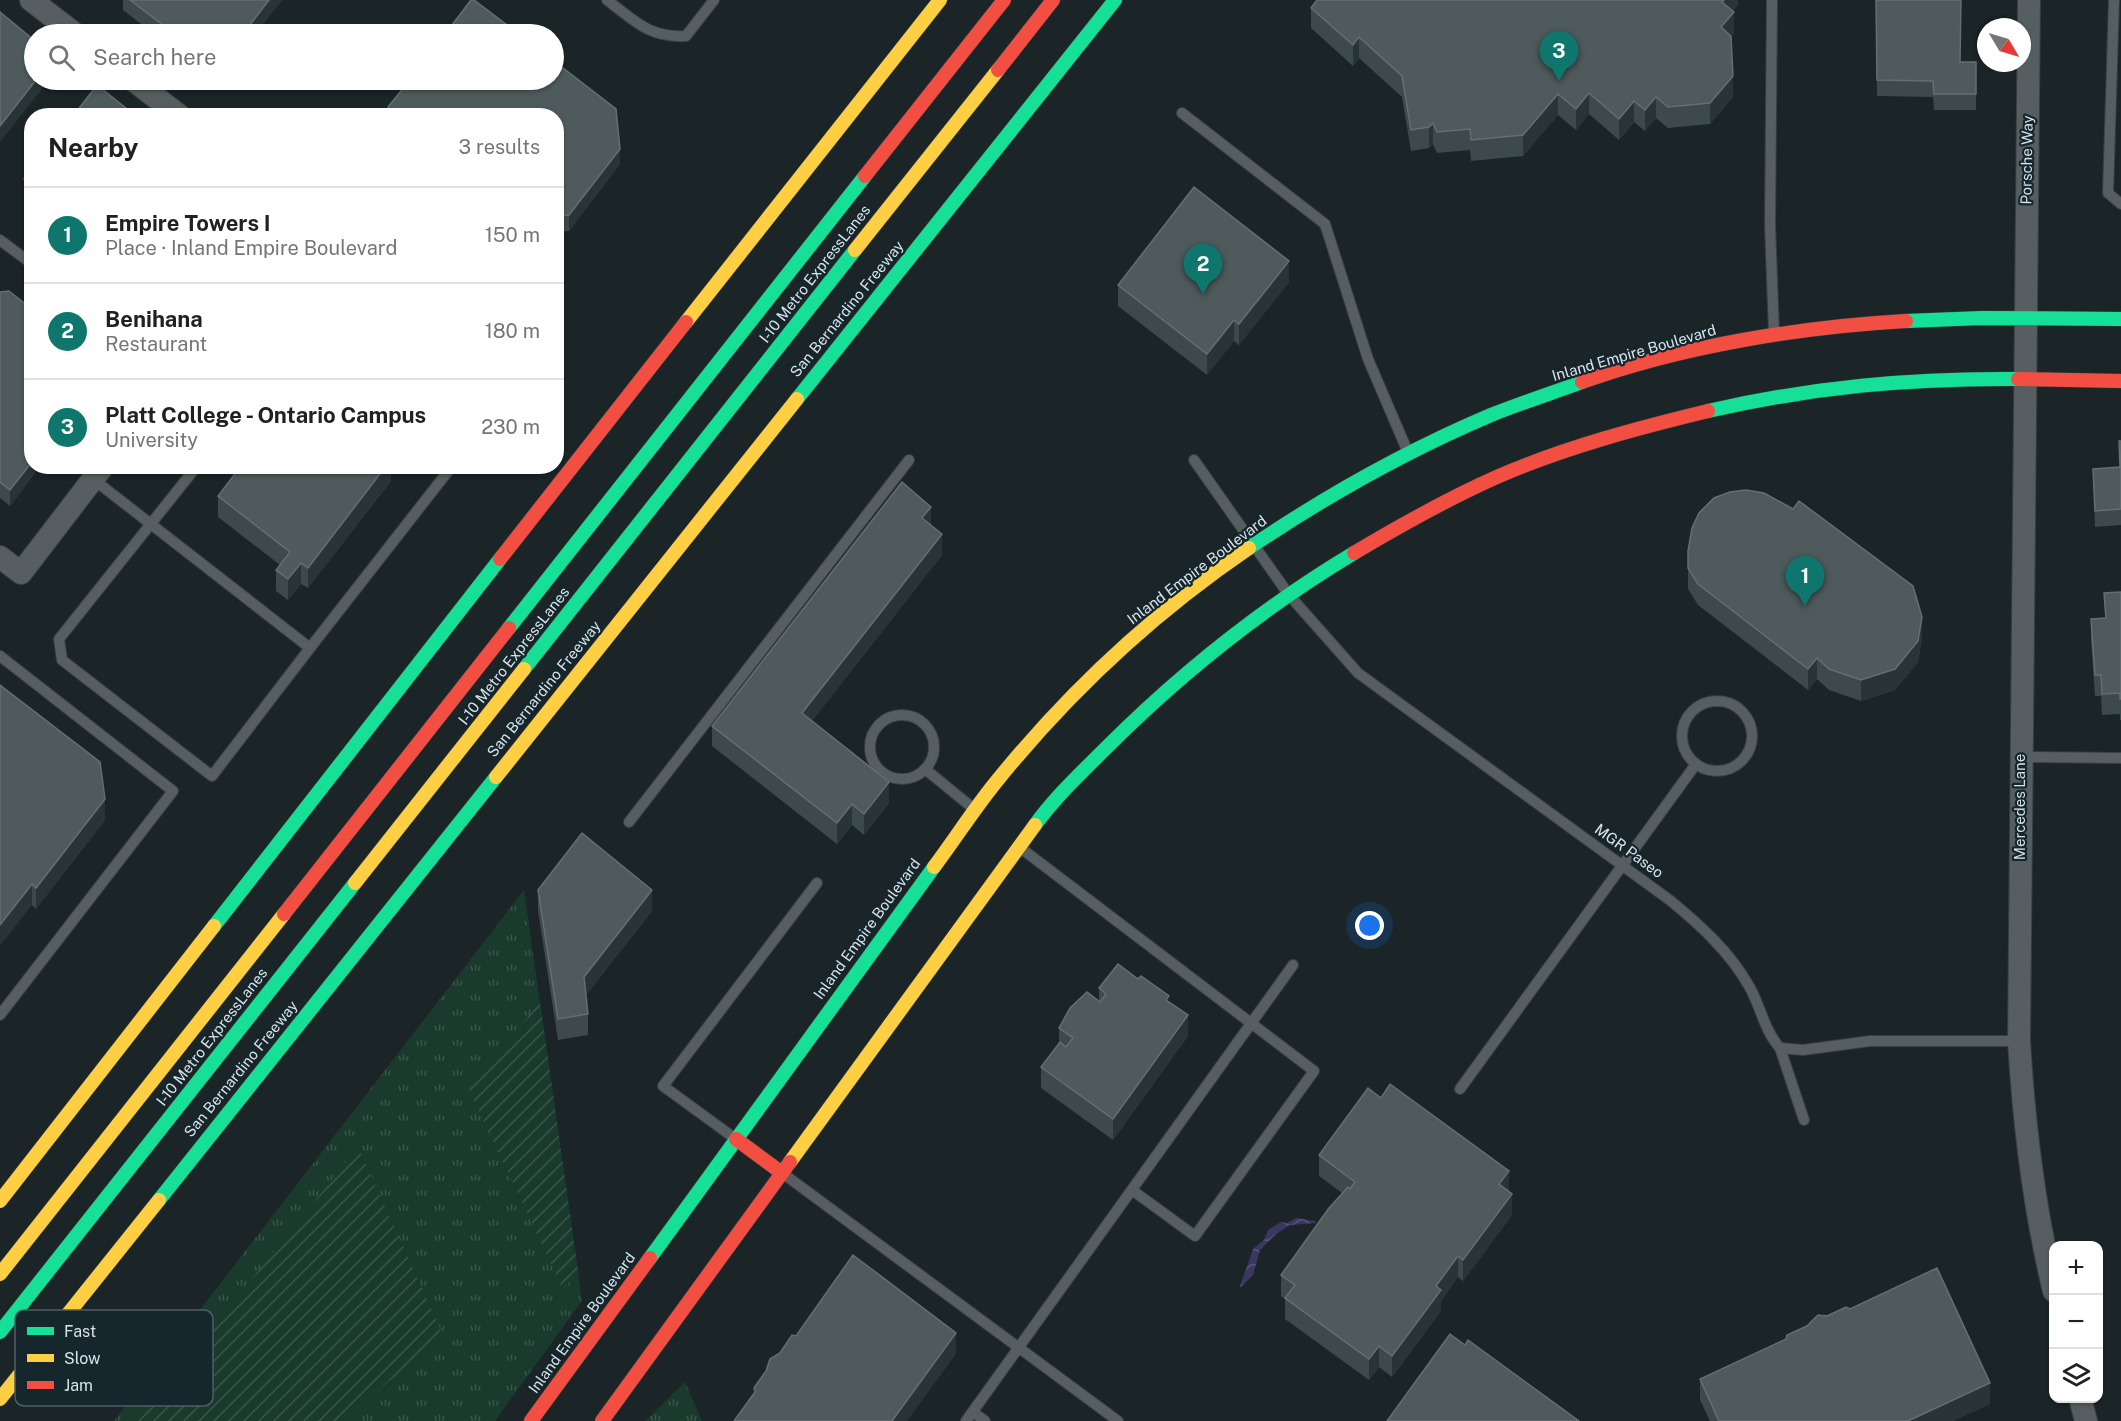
<!DOCTYPE html>
<meta charset="utf-8">
<style>
body{margin:0;font-family:"Public Sans",sans-serif;background:#f2f2f2;color:#202124}
.controls{position:absolute;right:18px;bottom:18px;display:grid;overflow:hidden;border-radius:12px;box-shadow:0 2px 4px #0004}
.controls button{width:54px;height:54px;display:grid;place-items:center;padding:0;border:0;border-bottom:2px solid #e0e0e0;background:#fff;color:#202124;font:30px sans-serif}
.compass{position:absolute;left:1977px;top:18px;width:54px;height:54px;border-radius:50%;background:#fff;box-shadow:0 2px 4px #0004;rotate:128deg}
.you{position:absolute;left:1370px;top:926px;width:21px;height:21px;margin:-15px;border:4px solid #fff;border-radius:50%;background:#1a73e8;box-shadow:0 0 0 9px #1a73e833}
.badge{display:grid;place-items:center;width:39px;height:39px;border-radius:50%;background:#0f766e;color:#fff;font-size:20px;font-weight:700}
.pin{position:absolute;translate:-50% -50px;filter:drop-shadow(0 2px 3px #0008)}
.pin::after{content:'';position:absolute;top:32px;width:21px;height:18px;background:inherit;clip-path:polygon(0 0,100% 0,50% 100%)}
.list{margin:0;padding:0;list-style:none}
h2{display:flex;justify-content:space-between;align-items:center;height:78px;margin:0;padding:0 24px;font-size:26px}
h2 small{font-size:20px;font-weight:400;color:#757577}
.list li{display:grid;grid-template-columns:39px 1fr auto;gap:18px;align-items:center;box-sizing:border-box;height:96px;padding:0 24px;border-top:2px solid #e0e0e0}
.list b{display:block;font-size:22px;white-space:nowrap}
.list p{margin:0;font-size:20px;white-space:nowrap;color:#757577}
.list em{font-size:20px;font-style:normal;color:#757577}
.icon{flex:none;width:33px;height:33px;fill:none;stroke:currentColor;stroke-width:2;stroke-linecap:round;stroke-linejoin:round}
.map{position:relative;flex:none;width:2121px;height:1421px;overflow:hidden}
.search{position:absolute;background:#fff;box-shadow:0 2px 4px #0004;left:24px;top:24px;width:540px;height:66px;display:flex;align-items:center;gap:15px;box-sizing:border-box;padding:0 21px;border-radius:33px;color:#757577;font-size:22px}
.panel{position:absolute;background:#fff;box-shadow:0 2px 4px #0004;left:24px;top:108px;width:540px;height:366px;border-radius:24px}
.map>svg:first-child{display:block}
.park{fill:url(#park-tufts)}
.garden{fill:url(#garden-furrows)}
.water{fill:url(#water-waves)}
.lines{fill:none;stroke-linecap:round;stroke-linejoin:round}
.lane-casing{stroke:#394042;stroke-width:12}
.street-casing{stroke:#394042;stroke-width:24}
.fast-casing{stroke:#394042;stroke-width:15}
.slow-casing{stroke:#394042;stroke-width:15}
.jam-casing{stroke:#394042;stroke-width:15}
.lane{stroke:#575e61;stroke-width:10}
.street{stroke:#575e61;stroke-width:22}
.fast{stroke:#16e098;stroke-width:14}
.slow{stroke:#ffcf43;stroke-width:14}
.jam{stroke:#f24e42;stroke-width:14}
.wall{fill:#3e494c}
.shaded-wall{fill:#293436}
.building{fill:#4e5a5c;stroke:#646f72;stroke-width:1.5}
.labels{text-anchor:middle;stroke-width:4.5;stroke-linejoin:round;paint-order:stroke}
.street-label{font-size:15px;fill:#d8e2e7;stroke:#15262d}
.key{fill:#15262d;stroke:#505e65;stroke-width:1.5}
.key-label{font-size:16px;fill:#d8e2e7}
</style>
<div class="map">
<svg width="2121" height="1421" viewBox="0 0 2121 1421">
<defs>
<pattern id="park-tufts" width="24" height="20" patternUnits="userSpaceOnUse" patternTransform="scale(1.5)"><rect width="24" height="20" fill="#193a2d"/><path d="M3 7l-1-3M5 7V3M7 7l1-3M15 17l-1-3M17 17v-4M19 17l1-3" fill="none" stroke="#3a564b"/></pattern>
<pattern id="garden-furrows" width="10" height="10" patternUnits="userSpaceOnUse" patternTransform="scale(1.5)"><rect width="10" height="10" fill="#193a2d"/><path d="M-1 1l2-2M0 10L10 0M9 11l2-2" fill="none" stroke="#3a564b"/></pattern>
<pattern id="water-waves" width="16" height="10" patternUnits="userSpaceOnUse" patternTransform="scale(1.5)"><rect width="16" height="10" fill="#3b3763"/><path d="M0 5q4-4 8 0t8 0" fill="none" stroke="#575479"/></pattern>
</defs>
<rect width="100%" height="100%" fill="#1b2427"/>
<!-- park -->
<g class="park">
<path d="M 524,890 L 582,1301 L 495,1421 L 114,1421 Z"/>
<path d="M 685,1382 L 702,1421 L 645,1421 Z"/>
</g>
<!-- garden -->
<g class="garden">
<path d="M 540,1002 L 579,1278 L 562,1287 L 469,1090 Z"/>
<path d="M 358,1147 L 445,1339 L 389,1381 L 345,1421 L 138,1421 Z"/>
</g>
<!-- water -->
<path class="water" d="M 1296,1218 L 1315,1221 L 1316,1223 L 1290,1225 L 1275,1235 L 1260,1250 L 1253,1275 L 1239,1289 L 1253,1249 L 1264,1240 L 1268,1230 L 1281,1222 L 1287,1223 Z"/>
<g class="lines">
<defs>
<g id="lane">
<path d="M 607,0 C 635,21 649,38 686,36 L 714,0"/>
<path d="M 1772,0 L 1770,225 L 1774,333"/>
<path d="M 2114,0 L 2108,193 L 2121,204"/>
<path d="M 1182,113 L 1325,224 L 1368,359 L 1407,450"/>
<path d="M 0,240 L 32,264"/>
<path d="M 1194,460 L 1289,595 L 1358,673 L 1671,901 C 1701,926 1729,951 1749,986 C 1761,1007 1764,1030 1780,1048 L 1803,1050 L 1870,1041 L 2019,1041"/>
<path d="M 197,466 L 59,639 L 62,660 L 212,776 L 310,648"/>
<path d="M 93,479 L 310,648 L 449,470 L 445,466"/>
<path d="M 0,656 L 173,791 L 0,1015"/>
<circle cx="1717" cy="736" r="35"/>
<circle cx="902" cy="747" r="32"/>
<path d="M 2021,757 L 2121,758"/>
<path d="M 925,769 L 974,809"/>
<path d="M 629,822 L 909,460"/>
<path d="M 1022,849 L 1314,1071 L 1195,1236 L 1132,1190"/>
<path d="M 1780,1048 L 1804,1120"/>
<path d="M 1460,1089 L 1696,764"/>
<path d="M 733,1137 L 663,1086 L 817,883"/>
<path d="M 785,1175 L 1118,1421"/>
<path d="M 973,1412 L 985,1421"/>
<path d="M 966,1421 L 1293,965"/>
</g>
<g id="street">
<path d="M 31,0 L 75,34"/>
<path d="M 2029,0 L 2019,1041 C 2024,1125 2034,1209 2054,1291"/>
<path d="M 133,80 L 180,116"/>
<path d="M 0,557 L 21,573 L 103,466"/>
<path d="M 2080,1398 L 2086,1421"/>
</g>
<g id="fast">
<path d="M 1906,321 L 1982,318 L 2121,319"/>
<path d="M 797,399 L 1115,0"/>
<path d="M 1708,411 C 1813,387 1911,378 2018,379"/>
<path d="M 1249,548 C 1326,496 1406,451 1491,415 C 1521,403 1552,393 1582,382"/>
<path d="M 509,628 L 865,176"/>
<path d="M 524,669 L 855,250"/>
<path d="M 1035,825 C 1055,797 1082,772 1106,748 C 1181,673 1264,607 1354,553"/>
<path d="M 214,926 L 500,559"/>
<path d="M 159,1200 L 496,777"/>
<path d="M 650,1258 L 934,867"/>
<path d="M 0,1332 L 355,883"/>
</g>
<g id="slow">
<path d="M 855,250 L 998,70"/>
<path d="M 686,322 L 940,0"/>
<path d="M 496,777 L 797,399"/>
<path d="M 934,867 C 955,839 974,809 996,782 C 1068,693 1155,612 1249,548"/>
<path d="M 355,883 L 524,669"/>
<path d="M 790,1162 L 1035,825"/>
<path d="M 0,1201 L 214,926"/>
<path d="M 0,1274 L 284,914"/>
<path d="M 0,1399 L 159,1200"/>
</g>
<g id="jam">
<path d="M 998,70 L 1053,0"/>
<path d="M 865,176 L 1004,0"/>
<path d="M 2018,379 L 2121,381"/>
<path d="M 1582,382 C 1682,346 1800,327 1906,321"/>
<path d="M 1354,553 C 1401,525 1449,498 1499,476 C 1566,447 1638,428 1708,411"/>
<path d="M 500,559 L 686,322"/>
<path d="M 284,914 L 509,628"/>
<path d="M 736,1139 L 782,1173"/>
<path d="M 531,1421 L 650,1258"/>
<path d="M 602,1421 L 790,1162"/>
</g>
</defs>
<!-- lane casing -->
<use href="#lane" class="lane-casing"/>
<!-- street casing -->
<use href="#street" class="street-casing"/>
<!-- fast casing -->
<use href="#fast" class="fast-casing"/>
<!-- slow casing -->
<use href="#slow" class="slow-casing"/>
<!-- jam casing -->
<use href="#jam" class="jam-casing"/>
<!-- lane -->
<use href="#lane" class="lane"/>
<!-- street -->
<use href="#street" class="street"/>
<!-- fast -->
<use href="#fast" class="fast"/>
<!-- slow -->
<use href="#slow" class="slow"/>
<!-- jam -->
<use href="#jam" class="jam"/>
</g>
<!-- wall -->
<g class="wall">
<path d="M 123,0 L 282,0 L 255,34 L 154,34 L 123,10 Z"/>
<path d="M 1738,0 L 1738,5 L 1733,11 L 1734,33 L 1731,36 L 1733,97 L 1710,124 L 1668,128 L 1656,118 L 1645,131 L 1634,122 L 1619,140 L 1589,114 L 1576,130 L 1558,115 L 1523,156 L 1471,161 L 1470,150 L 1437,153 L 1433,144 L 1429,148 L 1411,151 L 1402,97 L 1359,58 L 1353,66 L 1311,28 L 1311,8 Z"/>
<path d="M 1876,0 L 1960,62 L 1976,62 L 1976,110 L 1934,110 L 1933,97 L 1877,96 Z"/>
<path d="M 554,61 L 616,109 L 620,149 L 620,164 L 569,231 L 556,232 L 556,116 L 388,116 L 388,107 L 410,80 L 554,80 Z"/>
<path d="M 32,170 L 32,206 L 24,200 L 24,179 Z"/>
<path d="M 1289,282 L 1239,345 L 1234,341 L 1207,375 L 1118,306 L 1118,285 Z"/>
<path d="M 0,292 L 32,466 L 40,466 L 10,506 L 0,498 Z"/>
<path d="M 2119,441 L 2121,441 L 2121,525 L 2095,527 L 2093,469 L 2120,467 Z"/>
<path d="M 391,466 L 391,481 L 308,588 L 301,584 L 288,600 L 276,591 L 276,570 L 280,565 L 218,517 L 218,496 Z"/>
<path d="M 931,525 L 942,555 L 812,721 L 889,803 L 864,835 L 852,825 L 837,844 L 712,746 L 712,726 Z"/>
<path d="M 1688,551 L 1922,638 L 1918,662 L 1895,690 L 1861,701 L 1829,690 L 1817,679 L 1808,690 L 1698,605 L 1688,589 Z"/>
<path d="M 2121,592 L 2121,720 L 2120,720 L 2120,714 L 2102,715 L 2101,696 L 2095,696 L 2091,640 L 2091,619 L 2105,618 L 2104,593 Z"/>
<path d="M 0,685 L 105,820 L 36,909 L 32,905 Z"/>
<path d="M 538,890 L 652,911 L 586,995 L 588,1014 L 588,1035 L 558,1040 L 538,911 Z"/>
<path d="M 1099,988 L 1169,1001 L 1188,1036 L 1113,1140 L 1041,1088 L 1041,1067 L 1059,1044 L 1059,1028 L 1099,1001 Z"/>
<path d="M 1319,1155 L 1509,1192 L 1512,1215 L 1463,1281 L 1458,1277 L 1447,1292 L 1441,1302 L 1441,1311 L 1392,1377 L 1379,1367 L 1369,1380 L 1285,1319 L 1285,1299 L 1281,1296 L 1281,1275 L 1342,1193 L 1319,1176 Z"/>
<path d="M 1700,1379 L 1990,1404 L 1953,1421 L 1710,1421 L 1700,1400 Z"/>
</g>
<!-- shaded-wall -->
<g class="shaded-wall">
<path d="M 269,0 L 282,0 L 255,34 L 243,34 Z"/>
<path d="M 1724,0 L 1738,0 L 1738,5 L 1722,23 L 1722,2 Z"/>
<path d="M 1734,12 L 1734,33 L 1721,48 L 1721,27 Z"/>
<path d="M 1359,37 L 1359,58 L 1353,66 L 1353,45 Z"/>
<path d="M 1733,76 L 1733,97 L 1710,124 L 1710,103 Z"/>
<path d="M 36,80 L 49,80 L 0,142 L 0,126 Z"/>
<path d="M 1589,93 L 1589,114 L 1576,130 L 1576,109 Z"/>
<path d="M 1558,94 L 1558,115 L 1523,156 L 1523,135 Z"/>
<path d="M 1656,97 L 1656,118 L 1645,131 L 1645,110 Z"/>
<path d="M 1634,101 L 1634,122 L 1619,140 L 1619,119 Z"/>
<path d="M 1433,123 L 1433,144 L 1429,148 L 1429,127 Z"/>
<path d="M 620,149 L 620,164 L 569,231 L 569,215 Z"/>
<path d="M 1289,261 L 1289,282 L 1239,345 L 1239,324 Z"/>
<path d="M 1234,320 L 1234,341 L 1207,375 L 1207,354 Z"/>
<path d="M 32,462 L 32,466 L 40,466 L 10,506 L 10,490 Z"/>
<path d="M 386,466 L 391,466 L 391,481 L 308,588 L 308,568 Z"/>
<path d="M 931,507 L 931,528 L 922,518 Z"/>
<path d="M 942,534 L 942,555 L 802,734 L 802,713 Z"/>
<path d="M 301,563 L 301,584 L 288,600 L 288,579 Z"/>
<path d="M 1922,617 L 1922,638 L 1918,662 L 1895,690 L 1861,701 L 1861,680 Z"/>
<path d="M 1817,658 L 1817,679 L 1808,690 L 1808,669 Z"/>
<path d="M 889,782 L 889,803 L 864,835 L 864,814 Z"/>
<path d="M 105,799 L 105,820 L 36,909 L 36,888 Z"/>
<path d="M 852,804 L 852,825 L 837,844 L 837,823 Z"/>
<path d="M 32,884 L 32,905 L 0,946 L 0,925 Z"/>
<path d="M 652,890 L 652,911 L 584,998 L 584,977 Z"/>
<path d="M 1188,1015 L 1188,1036 L 1113,1140 L 1113,1119 Z"/>
<path d="M 1509,1171 L 1509,1192 L 1499,1184 Z"/>
<path d="M 1512,1194 L 1512,1215 L 1463,1281 L 1463,1260 Z"/>
<path d="M 1458,1256 L 1458,1277 L 1441,1302 L 1441,1311 L 1392,1377 L 1392,1356 L 1436,1286 Z"/>
<path d="M 956,1333 L 956,1354 L 907,1421 L 892,1421 Z"/>
<path d="M 1379,1346 L 1379,1367 L 1369,1380 L 1369,1359 Z"/>
<path d="M 1990,1383 L 1990,1404 L 1953,1421 L 1908,1421 Z"/>
</g>
<!-- building -->
<g class="building">
<path d="M 130,0 L 269,0 L 243,34 L 175,34 Z"/>
<path d="M 471,0 L 474,0 L 519,34 L 445,34 Z"/>
<path d="M 1317,0 L 1724,0 L 1722,2 L 1734,12 L 1721,27 L 1731,36 L 1733,76 L 1710,103 L 1668,107 L 1656,97 L 1645,110 L 1634,101 L 1619,119 L 1589,93 L 1576,109 L 1558,94 L 1523,135 L 1471,140 L 1470,129 L 1437,132 L 1433,123 L 1429,127 L 1411,130 L 1402,76 L 1359,37 L 1353,45 L 1311,8 Z"/>
<path d="M 1876,0 L 1961,0 L 1960,62 L 1976,62 L 1976,94 L 1934,94 L 1933,81 L 1877,80 Z"/>
<path d="M 0,12 L 34,40 L 34,80 L 36,80 L 0,126 Z"/>
<path d="M 554,61 L 616,109 L 620,149 L 569,215 L 556,216 L 556,116 L 399,116 L 388,107 L 410,80 L 554,80 Z"/>
<path d="M 97,85 L 136,116 L 73,116 Z"/>
<path d="M 32,170 L 32,185 L 24,179 Z"/>
<path d="M 1194,187 L 1289,261 L 1239,324 L 1234,320 L 1207,354 L 1118,285 Z"/>
<path d="M 9,291 L 32,309 L 32,462 L 10,490 L 0,482 L 0,292 Z"/>
<path d="M 2119,441 L 2121,441 L 2121,509 L 2095,511 L 2093,469 L 2120,467 Z"/>
<path d="M 241,466 L 386,466 L 308,568 L 301,563 L 288,579 L 276,570 L 290,552 L 218,496 Z"/>
<path d="M 902,482 L 931,507 L 922,518 L 942,534 L 802,713 L 889,782 L 864,814 L 852,804 L 837,823 L 712,726 Z"/>
<path d="M 1746,490 L 1764,493 L 1793,509 L 1799,501 L 1913,586 L 1922,617 L 1918,641 L 1895,669 L 1861,680 L 1829,669 L 1817,658 L 1808,669 L 1698,584 L 1688,568 L 1688,551 L 1692,528 L 1699,513 L 1714,498 L 1730,492 Z"/>
<path d="M 2121,592 L 2121,699 L 2120,699 L 2120,693 L 2102,694 L 2101,675 L 2095,675 L 2091,619 L 2106,618 L 2104,593 Z"/>
<path d="M 0,685 L 100,762 L 105,799 L 36,888 L 32,884 L 0,925 Z"/>
<path d="M 582,833 L 652,890 L 584,977 L 588,1014 L 558,1019 L 538,890 Z"/>
<path d="M 1118,964 L 1138,979 L 1141,976 L 1169,996 L 1166,1000 L 1188,1015 L 1113,1119 L 1041,1067 L 1060,1042 L 1066,1047 L 1073,1038 L 1059,1028 L 1070,1008 L 1087,992 L 1100,1002 L 1106,994 L 1099,988 Z"/>
<path d="M 1390,1084 L 1509,1171 L 1499,1184 L 1512,1194 L 1463,1260 L 1458,1256 L 1436,1286 L 1441,1290 L 1392,1356 L 1379,1346 L 1369,1359 L 1285,1298 L 1295,1285 L 1281,1275 L 1329,1208 L 1348,1187 L 1350,1189 L 1355,1182 L 1319,1155 L 1368,1088 L 1381,1098 Z"/>
<path d="M 853,1255 L 956,1333 L 892,1421 L 734,1421 L 755,1392 L 754,1388 L 766,1371 L 770,1359 L 780,1353 L 792,1335 L 796,1336 Z"/>
<path d="M 1937,1268 L 1990,1383 L 1908,1421 L 1719,1421 L 1700,1379 L 1786,1339 L 1787,1335 L 1807,1326 L 1818,1315 L 1827,1316 L 1846,1307 L 1850,1309 Z"/>
<path d="M 1450,1334 L 1465,1345 L 1468,1340 L 1579,1421 L 1387,1421 Z"/>
</g>
<g class="labels">
<!-- street labels -->
<g class="street-label">
<text transform="translate(2027 160) rotate(-89)" y="5">Porsche Way</text>
<text transform="translate(815 274) rotate(-52)" y="5">I-10 Metro ExpressLanes</text>
<text transform="translate(847 309) rotate(-51)" y="5">San Bernardino Freeway</text>
<text transform="translate(1634 353) rotate(-16)" y="5">Inland Empire Boulevard</text>
<text transform="translate(1197 570) rotate(-37)" y="5">Inland Empire Boulevard</text>
<text transform="translate(514 656) rotate(-52)" y="5">I-10 Metro ExpressLanes</text>
<text transform="translate(544 689) rotate(-51)" y="5">San Bernardino Freeway</text>
<text transform="translate(2020 807) rotate(-90)" y="5">Mercedes Lane</text>
<text transform="translate(1629 851) rotate(36)" y="5">MGR Paseo</text>
<text transform="translate(867 929) rotate(-54)" y="5">Inland Empire Boulevard</text>
<text transform="translate(212 1037) rotate(-52)" y="5">I-10 Metro ExpressLanes</text>
<text transform="translate(241 1069) rotate(-51)" y="5">San Bernardino Freeway</text>
<text transform="translate(582 1323) rotate(-54)" y="5">Inland Empire Boulevard</text>
</g>
</g>
<!-- legend -->
<rect x="15" y="1310" width="198" height="96" rx="9" class="key"/>
<rect x="27" y="1327" width="27" height="8" fill="#16e098"/>
<rect x="27" y="1354" width="27" height="8" fill="#ffcf43"/>
<rect x="27" y="1381" width="27" height="8" fill="#f24e42"/>
<g class="key-label">
<text x="64" y="1337">Fast</text>
<text x="64" y="1364">Slow</text>
<text x="64" y="1391">Jam</text>
</g>
</svg>
<div class="controls">
<button>+</button>
<button>−</button>
<button><svg class="icon" aria-label="layers" viewBox="0 0 24 24"><path d="M12 4l9 5-9 5-9-5zM3 14l9 5 9-5"/></svg></button>
</div>
<svg class="compass" viewBox="-18 -18 36 36"><path d="M0-13l5 13h-10z" fill="#e53935"/><path d="M0 13l5-13h-10z" fill="#757577"/></svg>
<div class="you"></div>
<div class="pin badge" style="left:1805px;top:606px">1</div>
<div class="pin badge" style="left:1203px;top:294px">2</div>
<div class="pin badge" style="left:1559px;top:81px">3</div>
<div class="search"><svg class="icon" aria-label="search" viewBox="0 0 24 24"><circle cx="10" cy="10" r="6"/><path d="M15 15l6 6"/></svg>Search here</div>
<section class="panel">
<h2>Nearby<small>3 results</small></h2>
<ul class="list">
<li><span class="badge">1</span><div><b>Empire Towers I</b><p>Place · Inland Empire Boulevard</p></div><em>150 m</em></li>
<li><span class="badge">2</span><div><b>Benihana</b><p>Restaurant</p></div><em>180 m</em></li>
<li><span class="badge">3</span><div><b>Platt College - Ontario Campus</b><p>University</p></div><em>230 m</em></li>
</ul>
</section>
</div>
